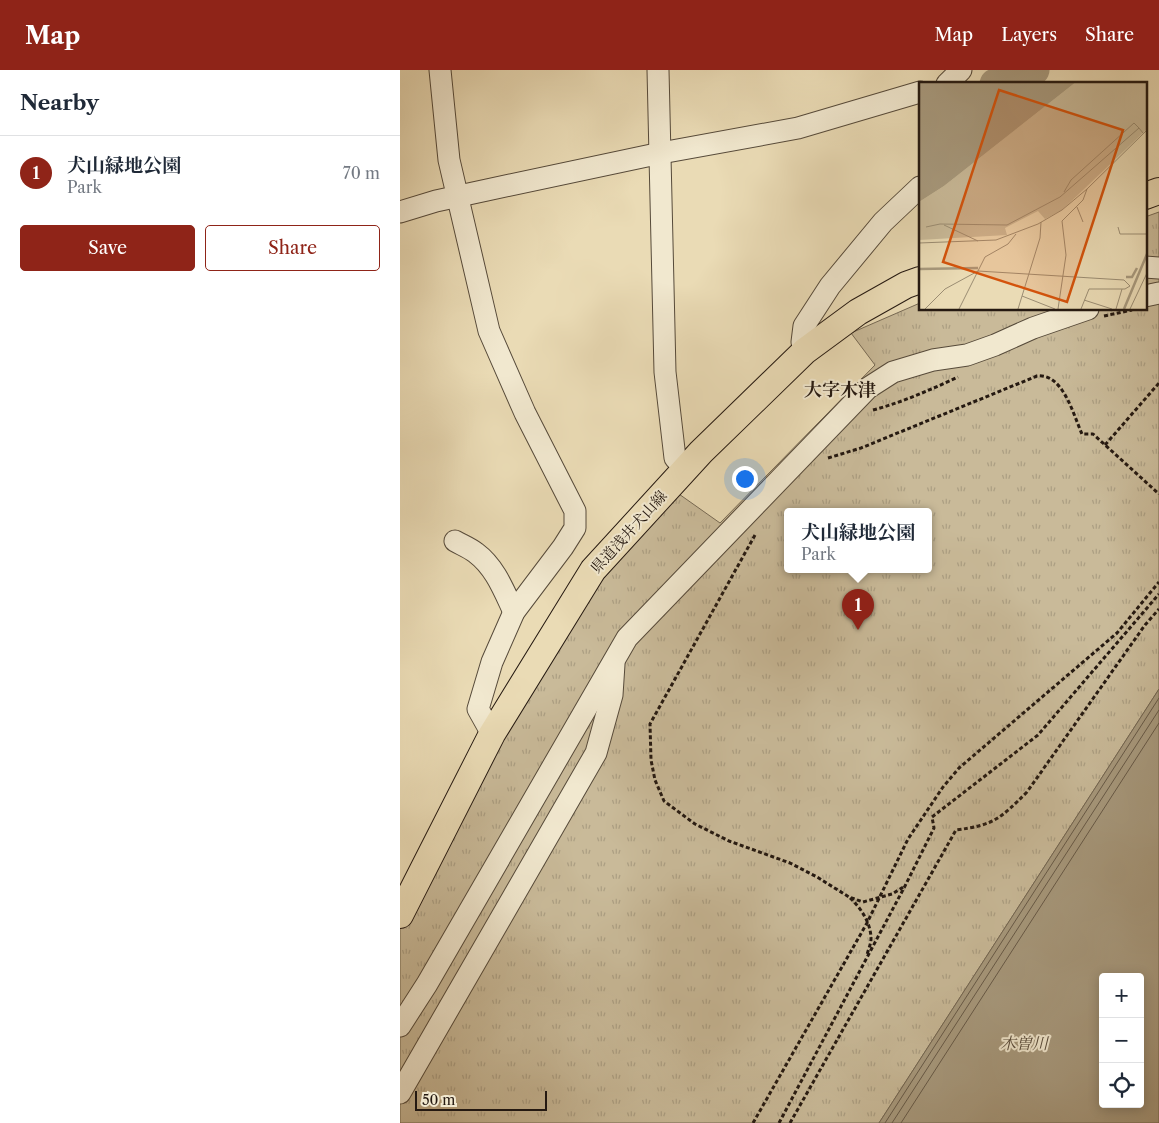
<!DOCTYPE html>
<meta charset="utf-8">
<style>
body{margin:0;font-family:"Libre Caslon Text","Noto Serif JP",serif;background:#f6f6f7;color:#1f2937}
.controls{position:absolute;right:15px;bottom:15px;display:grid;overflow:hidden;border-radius:5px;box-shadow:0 2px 12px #0003}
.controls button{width:45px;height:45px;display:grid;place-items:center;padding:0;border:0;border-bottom:1px solid #e0e1e3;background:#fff;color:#1f2937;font:25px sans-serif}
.scale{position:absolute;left:15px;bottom:12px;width:132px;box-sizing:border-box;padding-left:5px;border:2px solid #251911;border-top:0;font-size:14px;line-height:18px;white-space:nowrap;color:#251911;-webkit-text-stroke:4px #f1e8cf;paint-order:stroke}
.you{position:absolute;left:344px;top:408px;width:18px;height:18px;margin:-12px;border:4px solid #fff;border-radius:50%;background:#1a73e8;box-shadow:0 0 0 8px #1a73e833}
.badge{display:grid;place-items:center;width:32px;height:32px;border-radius:50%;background:#8f2418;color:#fff;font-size:16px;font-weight:700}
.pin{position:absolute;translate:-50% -41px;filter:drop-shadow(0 1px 2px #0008)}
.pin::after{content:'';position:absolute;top:26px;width:18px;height:15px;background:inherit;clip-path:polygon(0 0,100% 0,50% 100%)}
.popup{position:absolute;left:384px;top:438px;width:148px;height:65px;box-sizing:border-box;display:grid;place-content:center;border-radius:5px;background:#fff;filter:drop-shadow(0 1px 4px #0005);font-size:16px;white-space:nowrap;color:#747a83}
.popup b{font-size:19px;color:#1f2937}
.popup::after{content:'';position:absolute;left:50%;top:100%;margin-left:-10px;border:10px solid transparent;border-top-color:#fff}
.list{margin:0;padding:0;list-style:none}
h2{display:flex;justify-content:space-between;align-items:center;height:65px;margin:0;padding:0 20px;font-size:21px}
h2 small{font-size:16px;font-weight:400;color:#747a83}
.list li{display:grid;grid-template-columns:32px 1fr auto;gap:15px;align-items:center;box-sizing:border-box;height:75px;padding:0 20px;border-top:1px solid #e0e1e3}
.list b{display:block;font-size:19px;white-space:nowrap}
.list p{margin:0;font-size:16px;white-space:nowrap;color:#747a83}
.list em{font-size:16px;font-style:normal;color:#747a83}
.actions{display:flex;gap:10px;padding:15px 20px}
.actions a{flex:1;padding:11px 0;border:1px solid #8f2418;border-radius:5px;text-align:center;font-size:18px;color:#8f2418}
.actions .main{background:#8f2418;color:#fff}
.icon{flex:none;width:28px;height:28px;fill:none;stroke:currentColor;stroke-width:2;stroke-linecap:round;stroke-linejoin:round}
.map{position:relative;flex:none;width:759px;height:1053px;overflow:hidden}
header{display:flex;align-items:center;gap:30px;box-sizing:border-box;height:70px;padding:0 25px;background:#8f2418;color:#fff}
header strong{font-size:24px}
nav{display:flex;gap:28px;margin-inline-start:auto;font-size:18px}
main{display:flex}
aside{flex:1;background:#fff}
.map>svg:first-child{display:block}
.park{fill:url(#park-tufts);stroke:#776a55;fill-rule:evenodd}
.water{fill:#a7997d;stroke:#736652;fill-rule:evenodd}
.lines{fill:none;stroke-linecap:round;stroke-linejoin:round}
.shore{stroke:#665947;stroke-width:1}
.river{stroke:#a7997d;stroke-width:31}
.minor-casing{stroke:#564a3a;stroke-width:23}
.major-casing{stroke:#251911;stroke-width:28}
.path{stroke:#251911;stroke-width:3;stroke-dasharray:4 2.5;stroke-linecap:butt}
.minor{stroke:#f1e8cf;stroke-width:21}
.major{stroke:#eadbb5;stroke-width:26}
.labels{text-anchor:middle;stroke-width:4;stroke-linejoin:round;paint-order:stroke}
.street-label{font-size:15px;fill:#251911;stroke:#f1e8cf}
.water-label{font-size:16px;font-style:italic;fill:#594c3c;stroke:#f1e8cf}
.quarter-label{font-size:18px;font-weight:bold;fill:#251911;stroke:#f1e8cf}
.inset-river{fill:none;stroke:#a7997d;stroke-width:2.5}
.inset-road{fill:none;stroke:#9b8d73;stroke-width:1}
.view{fill:#d4530c;fill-opacity:0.15;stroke:#d4530c;stroke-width:2.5}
.inset-edge{fill:none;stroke:#251911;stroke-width:2.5}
</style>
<header>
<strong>Map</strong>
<nav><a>Map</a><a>Layers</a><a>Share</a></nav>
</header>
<main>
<aside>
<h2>Nearby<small></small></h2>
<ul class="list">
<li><span class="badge">1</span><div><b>犬山緑地公園</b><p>Park</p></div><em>70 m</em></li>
</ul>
<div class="actions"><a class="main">Save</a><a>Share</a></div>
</aside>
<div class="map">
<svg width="759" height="1053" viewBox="0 0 759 1053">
<defs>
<pattern id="park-tufts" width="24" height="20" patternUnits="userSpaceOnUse" patternTransform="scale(1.25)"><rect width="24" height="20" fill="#c9ba99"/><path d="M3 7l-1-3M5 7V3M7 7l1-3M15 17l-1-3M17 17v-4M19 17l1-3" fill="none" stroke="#ac9f83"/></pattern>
</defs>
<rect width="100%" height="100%" fill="#eadbb5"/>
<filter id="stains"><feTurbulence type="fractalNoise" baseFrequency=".004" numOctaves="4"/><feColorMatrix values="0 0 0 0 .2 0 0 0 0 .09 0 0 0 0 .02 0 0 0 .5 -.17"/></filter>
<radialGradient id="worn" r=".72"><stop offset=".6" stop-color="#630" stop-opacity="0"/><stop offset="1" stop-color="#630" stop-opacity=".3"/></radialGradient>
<!-- park -->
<path class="park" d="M 759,142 L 759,619 L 479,1053 L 0,1053 L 0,844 L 92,664 L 269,417 L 320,453 L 475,295 L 451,263 L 520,233 L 520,239 L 745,239 L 745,147 ZM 388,441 L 528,441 L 528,499 L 388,499 Z"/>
<!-- water -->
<path class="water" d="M 759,619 L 759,1053 L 479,1053 ZM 703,907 L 740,907 L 740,1034 L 703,1034 Z"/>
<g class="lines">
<!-- shore -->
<g class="shore">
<path d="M 485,1053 L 759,628"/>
<path d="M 492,1053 L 759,640"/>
<path d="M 501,1053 L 759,653"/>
</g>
<!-- river -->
<path class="river" d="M 595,14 L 634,0"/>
<defs>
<g id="minor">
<path d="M 40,0 L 49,90 L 89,261 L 125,343 L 175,441 L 175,458 L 163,477 L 114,542 L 92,592 L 78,639 L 92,664"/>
<path d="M 258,0 L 265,302 L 275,388 L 285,399"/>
<path d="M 547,14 L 561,0"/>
<path d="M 0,142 L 36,131 L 87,120 L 261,83 L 398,58 L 520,22"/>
<path d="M 745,197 L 759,198"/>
<path d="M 745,226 L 759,223"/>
<path d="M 405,281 L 402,272 L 404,256 L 430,216 L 483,152 L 520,117"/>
<path d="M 55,471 C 62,475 70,478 76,483 C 95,497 104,521 114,542"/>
<path d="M 0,956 L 27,914 L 227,568 L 468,318 L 493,302 L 533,290 L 567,285 L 595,275 L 633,258 L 688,239"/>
<path d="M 0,1023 L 196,683 L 212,625 L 214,594"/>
</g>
<g id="major">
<path d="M 745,126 L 759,121"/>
<path d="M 0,845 L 92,664 L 193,500 L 301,382 L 405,281 L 458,242 L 506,215 L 520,210"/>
</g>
</defs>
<!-- minor casing -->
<use href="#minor" class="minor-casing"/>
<!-- major casing -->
<use href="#major" class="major-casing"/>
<!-- path -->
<g class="path">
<path d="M 704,246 L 732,240"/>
<path d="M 473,340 C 503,332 530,320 558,307"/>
<path d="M 705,375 L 759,313"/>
<path d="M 428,388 L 461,378 L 637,306 C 663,303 673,344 682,364 L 693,364 L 759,424"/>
<path d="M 355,465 L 250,654 L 251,690 L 255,710 L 264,731 L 295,754 L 329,771 L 390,793 L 417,807 L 449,827 L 463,832 L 492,824 L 505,816"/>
<path d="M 450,828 C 461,838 471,853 471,869 C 471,874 468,880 467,885"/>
<path d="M 353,1053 L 467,853 L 508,769 L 543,717 L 559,698 L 717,563 L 759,512"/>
<path d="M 379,1053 L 505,816 L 534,758 L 532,747 L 638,665 L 759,524"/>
<path d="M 390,1053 L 556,760 C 594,755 600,749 627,722 L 745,555 L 759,539"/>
</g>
<!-- minor -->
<use href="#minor" class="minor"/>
<!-- major -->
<use href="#major" class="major"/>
</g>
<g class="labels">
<!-- street labels -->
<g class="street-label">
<text transform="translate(229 462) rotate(-48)" y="5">県道浅井犬山線</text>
</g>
<!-- water labels -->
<g class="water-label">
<text x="624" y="979">木曽川</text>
</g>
<!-- quarter labels -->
<g class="quarter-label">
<text x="440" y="326">大字木津</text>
</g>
</g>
<!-- overview -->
<g transform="translate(519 12)">
<rect width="228" height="228" fill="#eadbb5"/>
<path d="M 157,0 L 227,0 L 227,48 L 143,128 L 126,137 L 119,129 L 86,146 L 88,153 L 0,158 L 0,120 L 25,104 Z" fill="#c9ba99"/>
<path d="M 0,0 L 157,0 L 25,104 L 0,120 Z" fill="#a7997d"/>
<path class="inset-river" d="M 0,187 L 59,186M 207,195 L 213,195 L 218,186M 205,227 L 228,172"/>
<path class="inset-road" d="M 145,110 L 152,98 L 215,41 L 220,46M 158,125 L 164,140M 25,143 L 59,159M 7,145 L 21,142 L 88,143 L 141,115 L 220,46 L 224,51M 199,145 L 201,152 L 228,152M 0,161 L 77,158 L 119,142 L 143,128 L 168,107 L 228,48M 103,214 L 136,227M 165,218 L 193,227M 6,227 L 26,207 L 59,189 L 205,198 L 211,204 L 206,207 L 170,207 L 162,227M 40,227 L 66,175 L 89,162 L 97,152M 99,227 L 121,156 L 122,140M 139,227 L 147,173 L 143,139 L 164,118 L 168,107M 197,227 L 203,207M 211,227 L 228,191"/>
<path class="view" d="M 80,8 L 204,48 L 148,220 L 24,180 Z"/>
<rect width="228" height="228" class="inset-edge"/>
</g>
<rect width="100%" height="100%" filter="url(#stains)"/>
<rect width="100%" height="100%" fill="url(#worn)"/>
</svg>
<div class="controls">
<button>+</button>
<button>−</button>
<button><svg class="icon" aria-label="locate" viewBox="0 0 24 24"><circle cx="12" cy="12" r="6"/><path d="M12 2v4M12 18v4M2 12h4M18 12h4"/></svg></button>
</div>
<div class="scale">50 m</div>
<div class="you"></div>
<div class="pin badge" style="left:458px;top:560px">1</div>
<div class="popup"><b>犬山緑地公園</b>Park</div>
</div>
</main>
